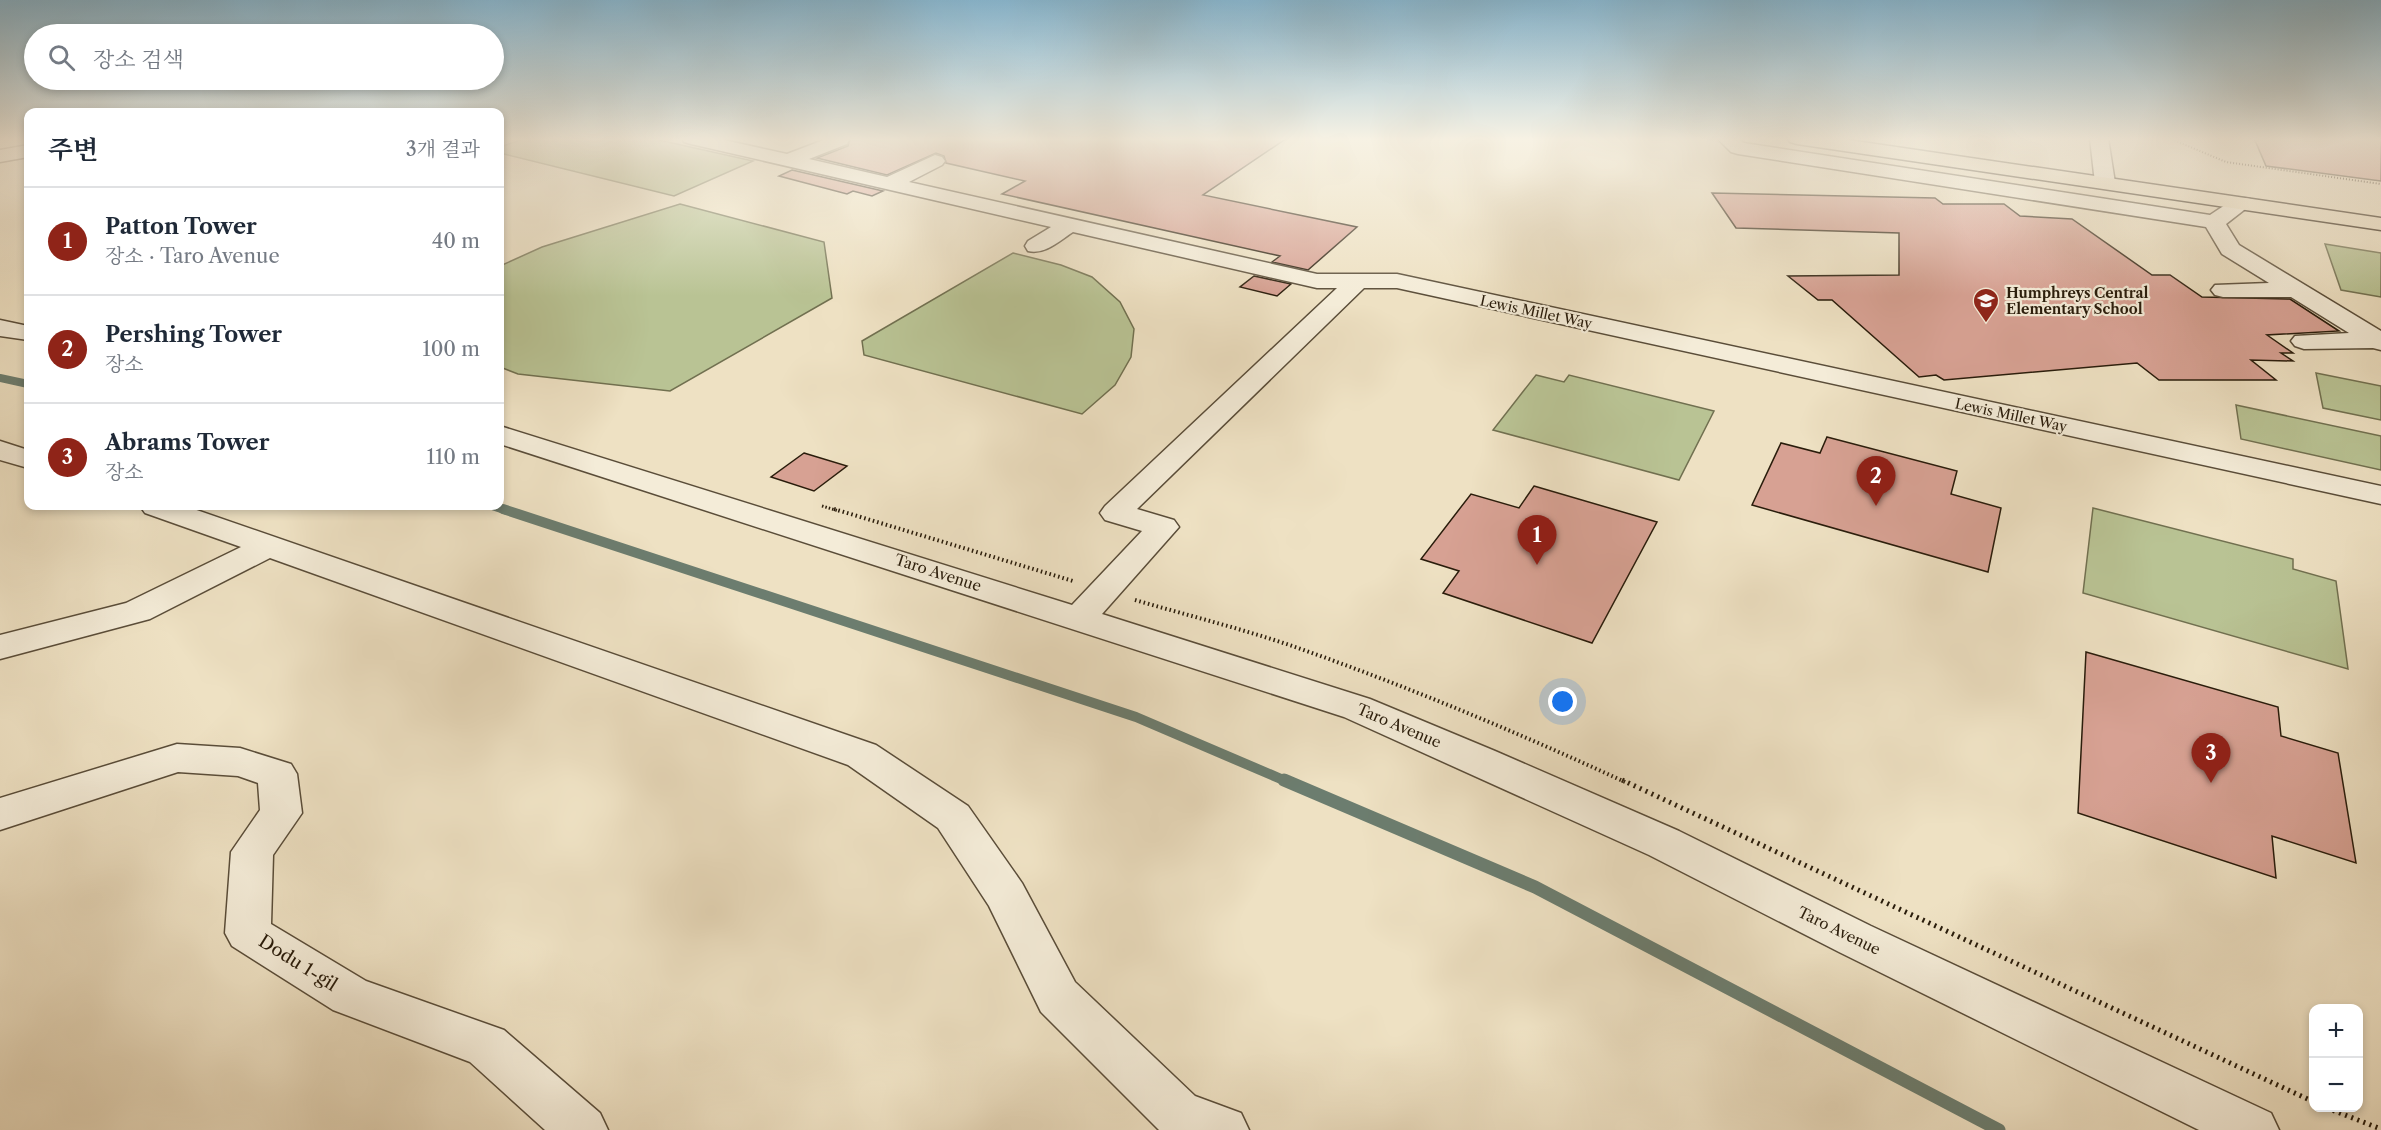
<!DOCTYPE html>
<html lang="ko">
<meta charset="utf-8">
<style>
body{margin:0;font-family:"Libre Caslon Text","Noto Serif KR",serif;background:#f6f6f7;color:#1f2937}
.controls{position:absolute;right:18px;bottom:18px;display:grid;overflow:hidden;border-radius:12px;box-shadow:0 3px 9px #0003}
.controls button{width:54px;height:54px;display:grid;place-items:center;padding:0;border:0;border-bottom:2px solid #e0e1e3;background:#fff;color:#1f2937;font:30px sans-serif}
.you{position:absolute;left:1563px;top:702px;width:21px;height:21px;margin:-15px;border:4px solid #fff;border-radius:50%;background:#1a73e8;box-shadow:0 0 0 9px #1a73e833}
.badge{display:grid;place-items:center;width:39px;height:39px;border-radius:50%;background:#8f2418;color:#fff;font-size:20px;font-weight:700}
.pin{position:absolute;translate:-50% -50px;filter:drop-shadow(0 2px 3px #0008)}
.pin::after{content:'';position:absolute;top:32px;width:21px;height:18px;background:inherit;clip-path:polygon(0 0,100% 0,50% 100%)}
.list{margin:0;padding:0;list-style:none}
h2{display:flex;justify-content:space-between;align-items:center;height:78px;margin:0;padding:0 24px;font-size:26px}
h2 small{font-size:20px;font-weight:400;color:#747a83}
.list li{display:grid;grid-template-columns:39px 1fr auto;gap:18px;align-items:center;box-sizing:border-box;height:108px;padding:0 24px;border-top:2px solid #e0e1e3}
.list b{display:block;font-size:22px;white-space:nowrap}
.list p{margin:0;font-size:20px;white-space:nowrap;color:#747a83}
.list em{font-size:20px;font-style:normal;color:#747a83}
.icon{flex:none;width:33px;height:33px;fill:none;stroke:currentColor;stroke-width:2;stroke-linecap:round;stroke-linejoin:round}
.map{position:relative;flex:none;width:2381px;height:1130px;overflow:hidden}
.search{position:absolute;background:#fff;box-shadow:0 3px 9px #0003;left:24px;top:24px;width:480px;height:66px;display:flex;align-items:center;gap:15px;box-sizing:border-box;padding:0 21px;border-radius:33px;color:#747a83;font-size:22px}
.panel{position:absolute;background:#fff;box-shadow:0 3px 9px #0003;left:24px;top:108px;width:480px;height:402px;border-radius:12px}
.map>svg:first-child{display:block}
.green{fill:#b9c394;stroke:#717050;stroke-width:1.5}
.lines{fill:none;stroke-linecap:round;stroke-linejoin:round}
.stream-far2{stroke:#6c7d6f;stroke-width:8}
.stream-far1{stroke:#6c7d6f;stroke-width:10}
.stream{stroke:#6c7d6f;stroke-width:13}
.building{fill:#d7a193;stroke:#291c0b;stroke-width:1.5}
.minor-casing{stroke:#5a4d39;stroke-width:3}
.major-casing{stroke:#291c0b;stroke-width:3}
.path-far3{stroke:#291c0b;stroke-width:2;stroke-dasharray:1 2;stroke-linecap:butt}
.path-far2{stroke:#291c0b;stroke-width:3;stroke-dasharray:1.5 2;stroke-linecap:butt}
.path-far1{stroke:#291c0b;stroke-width:4;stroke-dasharray:1.5 3;stroke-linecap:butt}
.path{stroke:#291c0b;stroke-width:5;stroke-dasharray:2 4.5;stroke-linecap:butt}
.minor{fill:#f4ecd8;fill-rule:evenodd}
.major{fill:#eee1c3;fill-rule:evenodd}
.labels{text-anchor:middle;stroke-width:4.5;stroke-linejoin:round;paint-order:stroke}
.far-poi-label{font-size:14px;font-weight:bold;fill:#291c0b;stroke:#f4ecd8;text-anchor:start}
.far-street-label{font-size:14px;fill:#291c0b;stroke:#f4ecd8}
.street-label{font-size:15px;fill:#291c0b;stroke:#f4ecd8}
.near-street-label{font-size:18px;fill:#291c0b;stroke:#f4ecd8}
</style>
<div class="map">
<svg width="2381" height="1130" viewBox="0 0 2381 1130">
<rect width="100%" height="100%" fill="#eee1c3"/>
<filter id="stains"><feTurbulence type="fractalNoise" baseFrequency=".00333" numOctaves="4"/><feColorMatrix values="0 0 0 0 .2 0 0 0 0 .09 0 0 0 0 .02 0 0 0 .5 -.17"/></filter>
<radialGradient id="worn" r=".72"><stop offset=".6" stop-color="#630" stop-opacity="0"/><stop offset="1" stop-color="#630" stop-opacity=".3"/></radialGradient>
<!-- green -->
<g class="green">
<path d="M 526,138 L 650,138 L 753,161 L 674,196 L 500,153 L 500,147 Z"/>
<path d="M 680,204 L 824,242 L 832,298 L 670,391 L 518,374 L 500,367 L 500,266 L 542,247 Z"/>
<path d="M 2325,244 L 2381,253 L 2381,297 L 2341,290 Z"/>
<path d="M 1013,253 L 1061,265 L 1092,277 L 1120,302 L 1134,329 L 1131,357 L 1115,385 L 1082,414 L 864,355 L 862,341 Z"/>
<path d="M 2316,373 L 2381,386 L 2381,420 L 2323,408 Z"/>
<path d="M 1536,375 L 1564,382 L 1569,375 L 1714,411 L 1679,480 L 1493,430 Z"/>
<path d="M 2236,405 L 2381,436 L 2381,470 L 2241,439 Z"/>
<path d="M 2093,508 L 2293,559 L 2293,569 L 2336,581 L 2348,669 L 2083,593 Z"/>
</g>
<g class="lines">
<!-- stream-far2 -->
<g class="stream-far2">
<path d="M 0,378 L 28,384"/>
<path d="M 492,506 L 507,511"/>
</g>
<!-- stream-far1 -->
<path class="stream-far1" d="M 503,509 L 1136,717 L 1288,782"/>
<!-- stream -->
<path class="stream" d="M 1284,780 L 1535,887 L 1999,1130"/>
</g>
<!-- building -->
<g class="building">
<path d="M 850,138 L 1287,138 L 1203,195 L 1357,227 L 1308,270 L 1272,262 L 1280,256 L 1002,194 L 1025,181 L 946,163 L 944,156 L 936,153 L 887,175 L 817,158 L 848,146 Z"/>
<path d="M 2254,138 L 2381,138 L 2381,181 L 2266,166 Z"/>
<path d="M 792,170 L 883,191 L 872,196 L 853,191 L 847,194 L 779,176 Z"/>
<path d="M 1712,193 L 1935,198 L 1943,204 L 2004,204 L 2020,216 L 2072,219 L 2152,275 L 2170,275 L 2202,297 L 2290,299 L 2339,331 L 2267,335 L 2293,353 L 2281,353 L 2293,361 L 2251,360 L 2276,380 L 2159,380 L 2137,363 L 1944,380 L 1936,375 L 1919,377 L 1832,300 L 1818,300 L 1788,276 L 1899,275 L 1899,233 L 1736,228 Z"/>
<path d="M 1254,276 L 1291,284 L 1277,296 L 1240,287 Z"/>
<path d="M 1827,437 L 1957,471 L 1951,494 L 2001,508 L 1988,572 L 1752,505 L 1781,443 L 1820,453 Z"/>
<path d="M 804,453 L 847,466 L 814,491 L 771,477 Z"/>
<path d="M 1534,486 L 1657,522 L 1592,643 L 1443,593 L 1459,571 L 1421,559 L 1471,494 L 1519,508 Z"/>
<path d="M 2086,652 L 2278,707 L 2281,736 L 2338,753 L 2356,863 L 2272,836 L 2276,878 L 2078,813 Z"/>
</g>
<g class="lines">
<defs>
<g id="minor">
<path d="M 682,138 L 715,138 L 787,154 L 829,138 L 848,138 L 849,140 L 847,144 L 809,159 L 887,177 L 935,155 L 942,157 L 945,161 L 942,165 L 909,182 L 1317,274 L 1397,274 L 2381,486 L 2381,504 L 1397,288 L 1364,288 L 1137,509 L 1174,520 L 1179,527 L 1102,614 L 1370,699 L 1495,751 L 1679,831 L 1871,926 L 2271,1113 L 2279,1130 L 2199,1130 L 1839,952 L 1649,855 L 1344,717 L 500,444 L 500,426 L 1072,605 L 1142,531 L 1105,520 L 1100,513 L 1105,506 L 1337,288 L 1317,288 L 1073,232 C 1059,241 1045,255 1028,251 L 1025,246 L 1028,241 L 1051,227 L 691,144 L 684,142 Z"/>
<path d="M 1717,138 L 1737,138 L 1744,143 L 2210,215 C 2223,207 2235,195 2250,199 L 2253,203 L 2226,224 L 2239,245 L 2381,331 L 2381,350 L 2373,348 L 2304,349 L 2295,346 L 2291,341 L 2295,336 L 2349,333 L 2291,297 L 2223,297 L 2215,295 L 2211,290 L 2215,285 L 2269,283 L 2222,254 L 2206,227 L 1738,154 L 1731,152 Z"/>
<path d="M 2090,138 L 2108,138 L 2115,183 L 2112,187 L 2098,187 L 2095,183 Z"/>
<path d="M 28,145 L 28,157 L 0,162 L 0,150 Z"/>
<path d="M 0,320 L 28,326 L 28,340 L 0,336 Z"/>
<path d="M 0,441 L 28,450 L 28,468 L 0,460 Z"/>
<path d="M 140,506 L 185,506 L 876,745 L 968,806 L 1022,883 L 1075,982 L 1195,1096 L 1241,1113 L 1249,1130 L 1159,1130 L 1041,1012 L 989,906 L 938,828 L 848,765 L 270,558 L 150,619 L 0,659 L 0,635 L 126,603 L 241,547 L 145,513 Z"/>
<path d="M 177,744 L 240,748 L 291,764 L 297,774 L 302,813 L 273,855 L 271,924 L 366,981 L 504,1030 L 600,1113 L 608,1130 L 545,1130 L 470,1062 L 333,1010 L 232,946 L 225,933 L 231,852 L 260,810 L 258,783 L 238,776 L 178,772 L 0,830 L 0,798 Z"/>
</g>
<path id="major" d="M 1788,138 L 1835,138 L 2381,218 L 2381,230 L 1797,144 L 1790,142 Z"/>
</defs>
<!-- minor casing -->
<use href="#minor" class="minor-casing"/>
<!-- major casing -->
<use href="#major" class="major-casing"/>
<!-- path-far3 -->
<path class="path-far3" d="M 2169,138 L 2226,162 L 2381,184"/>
<!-- path-far2 -->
<path class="path-far2" d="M 822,506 L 839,511"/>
<!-- path-far1 -->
<g class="path-far1">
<path d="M 834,509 L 1073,581"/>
<path d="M 1135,600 C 1190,616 1247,630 1301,649 C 1411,688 1519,733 1625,782"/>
</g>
<!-- path -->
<g class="path">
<path d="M 1622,780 L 2314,1102"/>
<path d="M 2327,1108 L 2381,1129"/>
</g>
<!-- minor -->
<use href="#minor" class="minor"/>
<!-- major -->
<use href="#major" class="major"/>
</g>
<!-- sky -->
<linearGradient id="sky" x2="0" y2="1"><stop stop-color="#88b8d2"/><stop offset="0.47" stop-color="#f7f2e4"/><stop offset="1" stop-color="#f7f2e4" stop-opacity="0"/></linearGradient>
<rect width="2381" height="296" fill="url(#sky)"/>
<!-- icons -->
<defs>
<symbol id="school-pin" viewBox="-11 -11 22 30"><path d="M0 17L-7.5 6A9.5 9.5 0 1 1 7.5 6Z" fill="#8f2418" stroke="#f4ecd8"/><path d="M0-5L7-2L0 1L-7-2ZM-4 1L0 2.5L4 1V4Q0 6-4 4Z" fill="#fff"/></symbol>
</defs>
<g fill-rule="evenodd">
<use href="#school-pin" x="1971" y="286" width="30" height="40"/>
</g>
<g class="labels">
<!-- far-poi labels -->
<g class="far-poi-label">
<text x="2006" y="298">Humphreys Central<tspan x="2006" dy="16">Elementary School</tspan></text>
</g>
<!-- far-street labels -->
<g class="far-street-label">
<text transform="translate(1536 312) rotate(12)" y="5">Lewis Millet Way</text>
<text transform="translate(2011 415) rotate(12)" y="5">Lewis Millet Way</text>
</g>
<!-- street labels -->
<g class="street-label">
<text transform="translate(938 573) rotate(18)" y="5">Taro Avenue</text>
<text transform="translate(1399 726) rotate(23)" y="5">Taro Avenue</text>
<text transform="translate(1839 931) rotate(26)" y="5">Taro Avenue</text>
</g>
<!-- near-street labels -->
<g class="near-street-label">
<text transform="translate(298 963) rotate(32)" y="6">Dodu 1-gil</text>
</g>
</g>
<rect width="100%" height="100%" filter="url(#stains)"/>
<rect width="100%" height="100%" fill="url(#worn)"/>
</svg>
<div class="controls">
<button>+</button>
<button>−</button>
</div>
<div class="you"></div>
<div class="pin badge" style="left:1537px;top:565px">1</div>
<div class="pin badge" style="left:1876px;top:506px">2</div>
<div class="pin badge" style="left:2211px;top:783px">3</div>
<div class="search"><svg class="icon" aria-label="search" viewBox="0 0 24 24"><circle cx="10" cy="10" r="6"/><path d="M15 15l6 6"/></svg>장소 검색</div>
<section class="panel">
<h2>주변<small>3개 결과</small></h2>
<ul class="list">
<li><span class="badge">1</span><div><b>Patton Tower</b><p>장소 · Taro Avenue</p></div><em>40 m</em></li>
<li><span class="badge">2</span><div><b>Pershing Tower</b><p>장소</p></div><em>100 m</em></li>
<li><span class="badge">3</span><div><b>Abrams Tower</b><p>장소</p></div><em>110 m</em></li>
</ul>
</section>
</div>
